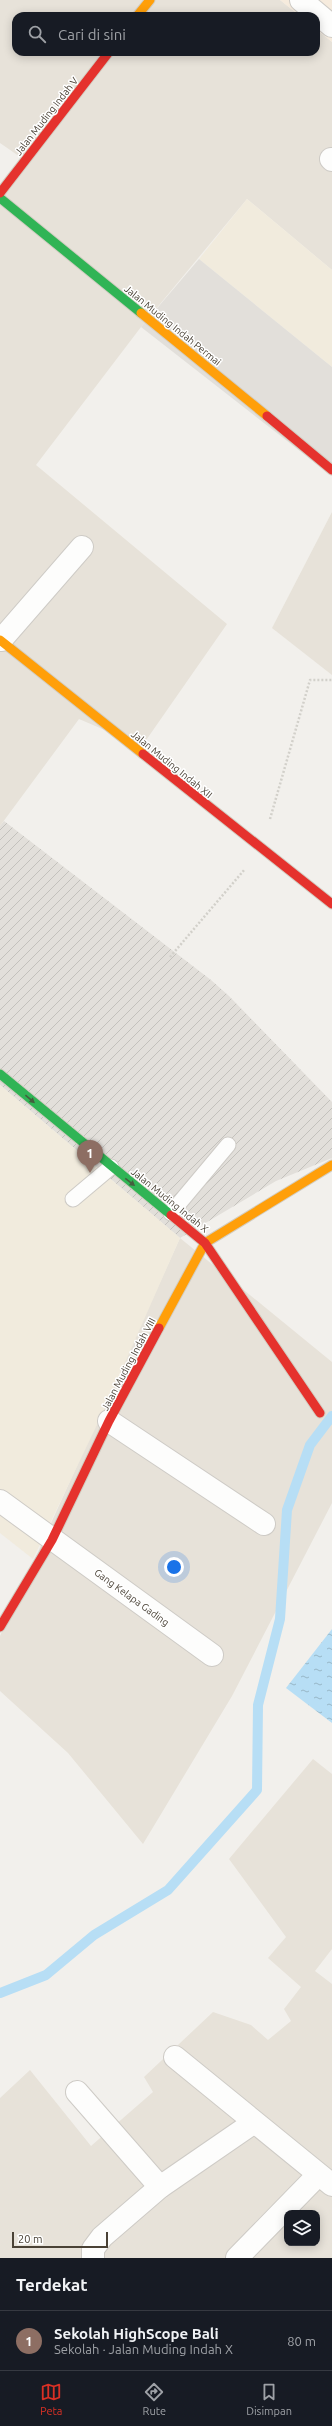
<!DOCTYPE html>
<html lang="id">
<meta charset="utf-8">
<style>
body{margin:0;font-family:Ubuntu,sans-serif;background:#242831;color:#f1f3f6}
.controls{position:absolute;right:12px;bottom:12px;display:grid;overflow:hidden;border-radius:8px;box-shadow:0 2px 10px #0003}
.controls button{width:36px;height:36px;display:grid;place-items:center;padding:0;border:0;border-bottom:1px solid #363941;background:#171b24;color:#f1f3f6;font:20px sans-serif}
.scale{position:absolute;left:12px;bottom:10px;width:96px;box-sizing:border-box;padding-left:4px;border:2px solid #4a4236;border-top:0;font-size:11px;line-height:14px;white-space:nowrap;color:#4a4236;-webkit-text-stroke:3px #fff;paint-order:stroke}
.you{position:absolute;left:174px;top:1567px;width:14px;height:14px;margin:-10px;border:3px solid #fff;border-radius:50%;background:#1a73e8;box-shadow:0 0 0 6px #1a73e833}
.badge{display:grid;place-items:center;width:26px;height:26px;border-radius:50%;background:#d93025;color:#fff;font-size:13px;font-weight:700}
.pin{position:absolute;translate:-50% -33px;filter:drop-shadow(0 1px 2px #0008)}
.pin::after{content:'';position:absolute;top:21px;width:14px;height:12px;background:inherit;clip-path:polygon(0 0,100% 0,50% 100%)}
.list{margin:0;padding:0;list-style:none}
h2{display:flex;justify-content:space-between;align-items:center;height:52px;margin:0;padding:0 16px;font-size:17px}
h2 small{font-size:13px;font-weight:400;color:#9ea1a6}
.list li{display:grid;grid-template-columns:26px 1fr auto;gap:12px;align-items:center;box-sizing:border-box;height:60px;padding:0 16px;border-top:1px solid #363941}
.list b{display:block;font-size:15px;white-space:nowrap}
.list p{margin:0;font-size:13px;white-space:nowrap;color:#9ea1a6}
.list em{font-size:13px;font-style:normal;color:#9ea1a6}
.icon{flex:none;width:22px;height:22px;fill:none;stroke:currentColor;stroke-width:2;stroke-linecap:round;stroke-linejoin:round}
.map{position:relative;flex:none;width:332px;height:2258px;overflow:hidden}
.search{position:absolute;background:#171b24;box-shadow:0 2px 10px #0003;left:12px;right:12px;top:12px;height:44px;display:flex;align-items:center;gap:10px;box-sizing:border-box;padding:0 14px;border-radius:12px;color:#9ea1a6;font-size:15px}
.sheet{height:112px;background:#171b24}
nav{display:flex;justify-content:space-around;align-items:center;box-sizing:border-box;height:56px;border-top:1px solid #363941;background:#171b24;font-size:11px;color:#9ea1a6}
nav a{display:grid;justify-items:center;gap:2px}
nav .on{color:#d93025}
.map>svg:first-child{display:block}
.residential{fill:#e7e2d9;fill-rule:evenodd}
.commercial{fill:#f6ebdd}
.industrial{fill:url(#industrial-furrows)}
.education{fill:#f1ebdd}
.parking{fill:#e2dfda}
.water{fill:url(#water-ripples)}
.lines{fill:none;stroke-linecap:round;stroke-linejoin:round}
.stream{stroke:#b7def5;stroke-width:10}
.lane-casing{stroke:#cecbc6;stroke-width:17}
.street-casing{stroke:#cecbc6;stroke-width:24}
.fast-casing{stroke:#d2cdc2;stroke-width:11}
.slow-casing{stroke:#d2cdc2;stroke-width:11}
.jam-casing{stroke:#d2cdc2;stroke-width:11}
.path{stroke:#d2d0ca;stroke-width:2.5;stroke-dasharray:2 2;stroke-linecap:butt}
.lane{stroke:#fdfdfc;stroke-width:15}
.street{stroke:#fdfdfc;stroke-width:22}
.fast{stroke:#30b455;stroke-width:9}
.slow{stroke:#ff9f0a;stroke-width:9}
.jam{stroke:#e5322d;stroke-width:9}
.oneway{fill:#445e3e}
.labels{text-anchor:middle;stroke-width:3;stroke-linejoin:round;paint-order:stroke}
.street-label{font-size:10px;fill:#4a4236;stroke:#fff}
</style>
<div class="map">
<svg width="332" height="2258" viewBox="0 0 332 2258">
<defs>
<pattern id="industrial-furrows" width="10" height="10" patternUnits="userSpaceOnUse"><rect width="10" height="10" fill="#e2dfda"/><path d="M-1 1l2-2M0 10L10 0M9 11l2-2" fill="none" stroke="#c3c1bc"/></pattern>
<pattern id="water-ripples" width="26" height="14" patternUnits="userSpaceOnUse"><rect width="26" height="14" fill="#b7def5"/><path d="M2 4q2-2 4 0t4 0M15 11q2-2 4 0t4 0" fill="none" stroke="#97b6c7"/></pattern>
</defs>
<rect width="100%" height="100%" fill="#f2f0ec"/>
<!-- residential -->
<g class="residential">
<path d="M 0,0 L 280,0 L 300,16 L 16,16 L 16,52 L 316,52 L 316,29 L 332,42 L 332,270 L 247,199 L 141,327 L 36,465 L 227,624 L 142,746 L 79,719 L 0,826 L 0,199 L 26,161 L 0,143 Z"/>
<path d="M 332,512 L 332,675 L 272,628 Z"/>
<path d="M 180,1238 L 332,1362 L 332,1503 L 232,1696 L 143,1844 L 68,1753 L 0,1691 L 0,1636 Z"/>
<path d="M 313,1759 L 332,1774 L 332,1949 L 315,1971 L 332,1984 L 332,2258 L 0,2258 L 0,2098 L 30,2070 L 91,2146 L 153,2092 L 144,2077 L 213,2012 L 251,2025 L 268,2040 L 291,2021 L 284,2009 L 301,1987 L 268,1958 L 286,1937 L 229,1859 ZM 287,2213 L 317,2213 L 317,2243 L 287,2243 Z"/>
</g>
<!-- commercial -->
<path class="commercial" d="M 280,0 L 332,0 L 332,42 L 316,29 L 316,16 L 300,16 Z"/>
<!-- industrial -->
<path class="industrial" d="M 4,821 L 211,980 L 229,996 L 332,1102 L 332,1158 L 276,1181 L 180,1238 L 0,1085 L 0,826 Z"/>
<!-- education -->
<g class="education">
<path d="M 247,199 L 332,270 L 332,367 L 199,259 Z"/>
<path d="M 0,1085 L 180,1238 L 105,1408 L 33,1559 L 0,1533 Z"/>
</g>
<!-- parking -->
<path class="parking" d="M 199,259 L 332,367 L 332,476 L 141,327 Z"/>
<!-- water -->
<path class="water" d="M 332,1629 L 332,1723 L 286,1688 Z"/>
<g class="lines">
<!-- stream -->
<path class="stream" d="M 0,1993 L 46,1975 L 94,1935 L 168,1890 L 257,1790 L 258,1705 L 280,1619 L 287,1510 L 310,1445 L 332,1416"/>
<defs>
<g id="lane">
<path d="M 73,1199 L 111,1167"/>
<path d="M 171,1213 L 228,1145"/>
</g>
<g id="street">
<path d="M 301,0 L 332,26"/>
<path d="M 331,159 L 332,160"/>
<path d="M 1,640 L 82,547"/>
<path d="M 109,1421 L 264,1524"/>
<path d="M 0,1501 L 212,1655"/>
<path d="M 175,2057 L 332,2185"/>
<path d="M 77,2092 L 160,2187"/>
<path d="M 93,2258 L 93,2249 L 102,2237 L 160,2187 L 253,2123"/>
<path d="M 237,2258 L 318,2175"/>
</g>
<g id="fast">
<path d="M 0,198 L 141,313"/>
<path d="M 0,1074 L 171,1215"/>
</g>
<g id="slow">
<path d="M 137,16 L 150,0"/>
<path d="M 141,313 L 267,416"/>
<path d="M 0,640 L 143,754"/>
<path d="M 159,1328 L 205,1243 L 332,1165"/>
</g>
<g id="jam">
<path d="M 0,193 L 109,52"/>
<path d="M 267,416 L 332,470"/>
<path d="M 143,754 L 332,904"/>
<path d="M 171,1215 L 205,1243 L 320,1413"/>
<path d="M 0,1627 L 52,1540 L 109,1421 L 159,1328"/>
</g>
</defs>
<!-- lane casing -->
<use href="#lane" class="lane-casing"/>
<!-- street casing -->
<use href="#street" class="street-casing"/>
<!-- fast casing -->
<use href="#fast" class="fast-casing"/>
<!-- slow casing -->
<use href="#slow" class="slow-casing"/>
<!-- jam casing -->
<use href="#jam" class="jam-casing"/>
<!-- path -->
<g class="path">
<path d="M 270,819 L 310,680 L 332,680"/>
<path d="M 170,957 L 245,869"/>
</g>
<!-- lane -->
<use href="#lane" class="lane"/>
<!-- street -->
<use href="#street" class="street"/>
<!-- fast -->
<use href="#fast" class="fast"/>
<!-- slow -->
<use href="#slow" class="slow"/>
<!-- jam -->
<use href="#jam" class="jam"/>
</g>
<!-- one-way arrows -->
<defs><path id="oneway-solid" d="M-6-.8H1V-3.2L6.5 0L1 3.2V.8H-6Z"/></defs>
<g class="oneway">
<use href="#oneway-solid" transform="translate(30 1099) rotate(40)"/>
<use href="#oneway-solid" transform="translate(130 1182) rotate(38)"/>
</g>
<g class="labels">
<!-- street labels -->
<g class="street-label">
<text transform="translate(46 116) rotate(-52)" y="4">Jalan Muding Indah V</text>
<text transform="translate(173 325) rotate(39)" y="4">Jalan Muding Indah Permai</text>
<text transform="translate(172 764) rotate(39)" y="4">Jalan Muding Indah XII</text>
<text transform="translate(170 1200) rotate(39)" y="4">Jalan Muding Indah X</text>
<text transform="translate(128 1364) rotate(-62)" y="4">Jalan Muding Indah VIII</text>
<text transform="translate(132 1597) rotate(36)" y="4">Gang Kelapa Gading</text>
</g>
</g>
</svg>
<div class="controls">
<button><svg class="icon" aria-label="layers" viewBox="0 0 24 24"><path d="M12 4l9 5-9 5-9-5zM3 14l9 5 9-5"/></svg></button>
</div>
<div class="scale">20 m</div>
<div class="you"></div>
<div class="pin badge" style="left:90px;top:1173px;background:#8d6e63">1</div>
<div class="search"><svg class="icon" aria-label="search" viewBox="0 0 24 24"><circle cx="10" cy="10" r="6"/><path d="M15 15l6 6"/></svg>Cari di sini</div>
</div>
<section class="sheet">
<h2>Terdekat<small></small></h2>
<ul class="list">
<li><span class="badge" style="background:#8d6e63">1</span><div><b>Sekolah HighScope Bali</b><p>Sekolah · Jalan Muding Indah X</p></div><em>80 m</em></li>
</ul>
</section>
<nav>
<a class="on"><svg class="icon" aria-label="map" viewBox="0 0 24 24"><path d="M3 6l6-2 6 2 6-2v14l-6 2-6-2-6 2zM9 4v14M15 6v14"/></svg>Peta</a>
<a><svg class="icon" aria-label="directions" viewBox="0 0 24 24"><path d="M12 3l9 9-9 9-9-9zM9 14v-3h6M13 9l2 2-2 2"/></svg>Rute</a>
<a><svg class="icon" aria-label="saved" viewBox="0 0 24 24"><path d="M7 4h10v16l-5-4-5 4z"/></svg>Disimpan</a>
</nav>
